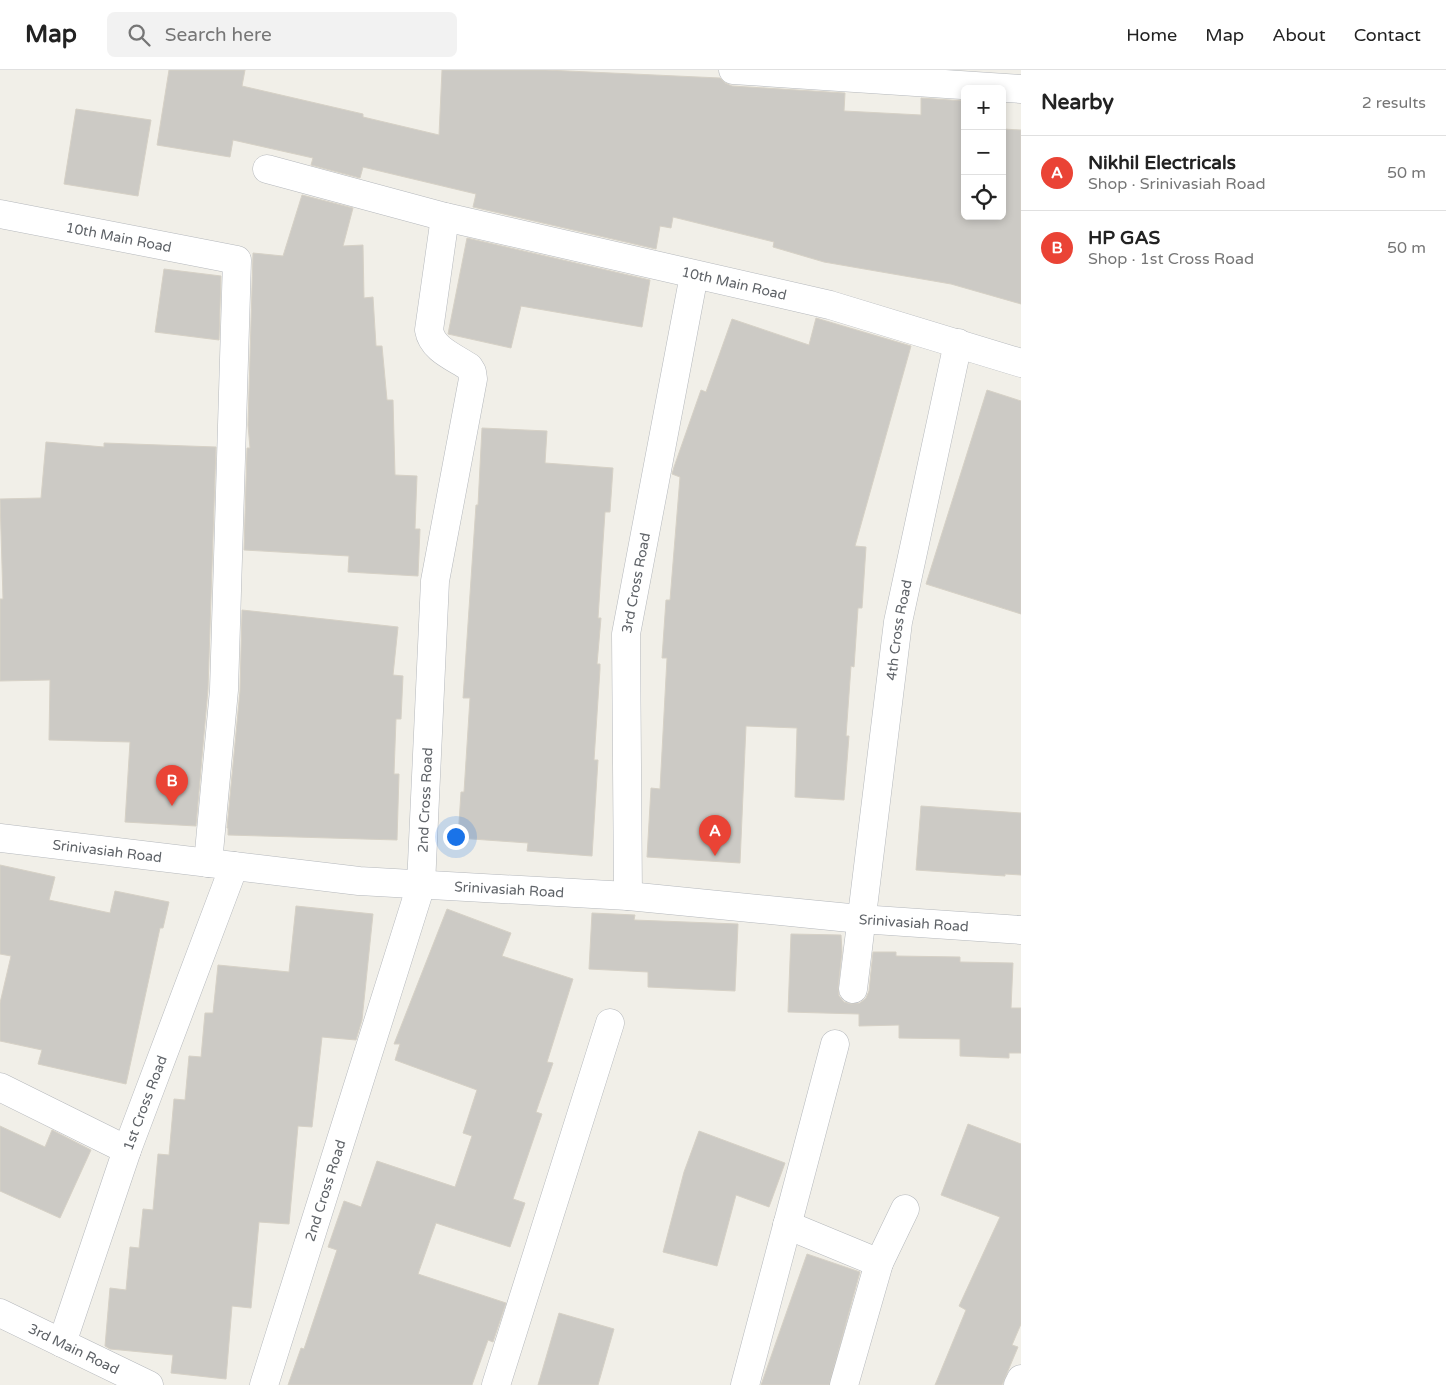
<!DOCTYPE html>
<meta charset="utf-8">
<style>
body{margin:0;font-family:"Varela Round",sans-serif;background:#f2f2f2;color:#222}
.controls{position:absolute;right:15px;top:15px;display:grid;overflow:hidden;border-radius:8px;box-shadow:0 2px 8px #0003}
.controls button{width:45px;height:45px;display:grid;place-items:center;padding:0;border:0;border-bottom:1px solid #e0e0e0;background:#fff;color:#222;font:25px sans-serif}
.you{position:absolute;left:455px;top:766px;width:18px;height:18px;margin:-12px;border:4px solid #fff;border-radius:50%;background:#1a73e8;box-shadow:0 0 0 8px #1a73e833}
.badge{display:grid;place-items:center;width:32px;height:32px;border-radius:50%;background:#ea4335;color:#fff;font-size:16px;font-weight:700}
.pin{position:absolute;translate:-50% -41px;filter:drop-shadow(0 1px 2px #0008)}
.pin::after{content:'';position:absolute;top:26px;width:18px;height:15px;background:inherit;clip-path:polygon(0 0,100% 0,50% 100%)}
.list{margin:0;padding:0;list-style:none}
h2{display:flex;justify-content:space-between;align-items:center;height:65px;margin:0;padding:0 20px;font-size:21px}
h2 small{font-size:16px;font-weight:400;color:#767676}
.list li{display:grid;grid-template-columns:32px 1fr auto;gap:15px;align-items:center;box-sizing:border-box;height:75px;padding:0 20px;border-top:1px solid #e0e0e0}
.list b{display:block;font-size:19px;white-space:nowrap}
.list p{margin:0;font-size:16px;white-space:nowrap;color:#767676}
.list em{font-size:16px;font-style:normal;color:#767676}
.icon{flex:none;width:28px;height:28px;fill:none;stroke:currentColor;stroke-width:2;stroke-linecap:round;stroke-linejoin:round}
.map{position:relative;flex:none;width:1021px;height:1315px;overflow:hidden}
header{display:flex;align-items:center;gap:30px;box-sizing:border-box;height:70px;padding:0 25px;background:#fff;border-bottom:1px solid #e0e0e0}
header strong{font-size:24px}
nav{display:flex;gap:28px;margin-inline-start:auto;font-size:18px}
.search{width:350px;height:45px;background:#f2f2f2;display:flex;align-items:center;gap:12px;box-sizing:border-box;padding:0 18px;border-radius:8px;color:#767676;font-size:19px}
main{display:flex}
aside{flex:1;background:#fff}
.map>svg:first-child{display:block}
.building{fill:#cccac5;stroke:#d6d1c6}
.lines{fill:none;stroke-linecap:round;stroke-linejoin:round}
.minor-casing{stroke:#b5b8bc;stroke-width:29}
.minor{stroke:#fff;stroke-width:28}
.labels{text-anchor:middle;stroke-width:4.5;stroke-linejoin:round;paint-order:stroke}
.street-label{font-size:14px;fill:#5f6368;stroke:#fff}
</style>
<header>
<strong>Map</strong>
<div class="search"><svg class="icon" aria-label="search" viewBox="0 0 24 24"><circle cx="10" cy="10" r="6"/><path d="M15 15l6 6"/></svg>Search here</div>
<nav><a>Home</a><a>Map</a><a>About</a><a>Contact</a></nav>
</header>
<main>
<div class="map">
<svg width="1021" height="1315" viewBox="0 0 1021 1315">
<rect width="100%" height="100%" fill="#f1efe8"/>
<!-- building -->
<g class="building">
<path d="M 169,0 L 245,0 L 242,16 L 363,44 L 363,47 L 439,65 L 442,0 L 546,0 L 720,8 L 725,13 L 732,16 L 845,23 L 844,41 L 921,45 L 921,28 L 965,31 L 965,146 L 1002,146 L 1002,59 L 1021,60 L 1021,234 L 951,214 L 824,192 L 773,177 L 774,172 L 673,147 L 671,158 L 660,156 L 656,179 L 473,137 L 476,124 L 363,97 L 360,108 L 311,95 L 313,88 L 233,70 L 230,87 L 157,75 Z"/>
<path d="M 76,39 L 151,50 L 138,126 L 64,114 Z"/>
<path d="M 302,125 L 353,138 L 343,176 L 363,175 L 364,228 L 373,227 L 376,276 L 382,276 L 387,330 L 393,330 L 395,405 L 417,406 L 415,459 L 420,459 L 418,506 L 348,502 L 349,486 L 244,480 L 247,378 L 250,378 L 248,355 L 253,183 L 283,186 Z"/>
<path d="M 467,168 L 650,210 L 642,257 L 521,236 L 511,278 L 448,264 Z"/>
<path d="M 164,199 L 221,206 L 219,270 L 155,262 Z"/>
<path d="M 816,248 L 911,276 L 855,476 L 866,477 L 862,538 L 858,538 L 854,597 L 851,596 L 846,666 L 849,666 L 844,730 L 795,727 L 797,658 L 746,656 L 740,793 L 647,787 L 651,718 L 660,719 L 667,588 L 662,588 L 666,530 L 670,530 L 680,407 L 672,404 L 674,397 L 701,320 L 706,322 L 732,249 L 809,275 Z"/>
<path d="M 987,320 L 1021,331 L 1021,544 L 926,514 Z"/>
<path d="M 482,358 L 547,361 L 545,393 L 613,398 L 610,442 L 605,442 L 598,548 L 601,548 L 597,594 L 600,594 L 600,599 L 594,690 L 598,690 L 592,786 L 527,781 L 528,773 L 458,768 L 461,722 L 464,722 L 470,628 L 463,628 L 476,435 L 478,435 Z"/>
<path d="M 46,372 L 104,377 L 104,373 L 216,377 L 208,619 L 196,756 L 125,752 L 130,672 L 49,670 L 50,610 L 0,611 L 0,529 L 3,529 L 0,429 L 41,428 Z"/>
<path d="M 242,540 L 398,557 L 393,605 L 403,606 L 401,649 L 396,649 L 394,704 L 399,704 L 397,770 L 228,765 L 228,758 L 227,758 L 240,621 Z"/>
<path d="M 921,736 L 1021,743 L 1021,805 L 1005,804 L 1005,806 L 916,800 Z"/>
<path d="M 0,795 L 55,807 L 49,830 L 110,843 L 115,821 L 169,832 L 163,858 L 160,858 L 126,1014 L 38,994 L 42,980 L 0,971 L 0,933 L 11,886 L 0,884 Z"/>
<path d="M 296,836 L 373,844 L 362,950 L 356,970 L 322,967 L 312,1057 L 298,1056 L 289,1154 L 259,1152 L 251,1238 L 232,1236 L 226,1309 L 171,1303 L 173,1285 L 110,1279 L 105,1276 L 110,1218 L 126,1220 L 130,1177 L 139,1178 L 143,1139 L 153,1140 L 158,1084 L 169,1085 L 174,1029 L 185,1030 L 189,986 L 201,987 L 205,943 L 213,943 L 218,895 L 289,902 Z"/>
<path d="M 447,839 L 511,863 L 502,886 L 573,909 L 547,992 L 553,993 L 536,1042 L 542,1044 L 513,1129 L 525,1133 L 510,1177 L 436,1153 L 418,1204 L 506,1233 L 493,1272 L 488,1270 L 472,1315 L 288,1315 L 301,1278 L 304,1279 L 337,1180 L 328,1177 L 344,1131 L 361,1137 L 377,1091 L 455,1117 L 472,1066 L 463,1063 L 477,1020 L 395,990 L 400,974 L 394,974 Z"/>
<path d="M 592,843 L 635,845 L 634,850 L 738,854 L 735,921 L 648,917 L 648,902 L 589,899 Z"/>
<path d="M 791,864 L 841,865 L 842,882 L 838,918 L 839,926 L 844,932 L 851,934 L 860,933 L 866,928 L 869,921 L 873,882 L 896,882 L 896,886 L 960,887 L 960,892 L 1013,893 L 1011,938 L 1021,938 L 1021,983 L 1009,983 L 1009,988 L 960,986 L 960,969 L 899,968 L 899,955 L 859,956 L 859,944 L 788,942 Z"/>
<path d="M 968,1054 L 1021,1074 L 1021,1254 L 1012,1275 L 1018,1277 L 1002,1315 L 935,1315 L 966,1240 L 959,1236 L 1000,1147 L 941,1125 Z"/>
<path d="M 0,1056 L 45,1077 L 52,1060 L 91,1080 L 60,1148 L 0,1121 Z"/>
<path d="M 699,1061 L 785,1093 L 769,1137 L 736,1125 L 717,1196 L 663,1182 L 684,1102 Z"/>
<path d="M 807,1184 L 860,1202 L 829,1315 L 761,1315 Z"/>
<path d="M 559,1243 L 614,1259 L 598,1315 L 538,1315 Z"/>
</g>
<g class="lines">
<defs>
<g id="minor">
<path d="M 733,0 L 1021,19"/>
<path id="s1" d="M 267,99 L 445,147 L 830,235 L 1021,293"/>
<path id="s2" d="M 0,144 L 237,190 L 224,620 L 208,793"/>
<path id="s3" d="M 0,768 L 359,811 L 628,826 L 860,849 L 1021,860"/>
<path id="s4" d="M 628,826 L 626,564 L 694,205"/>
<path id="s5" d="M 853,919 L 898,552 L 958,273"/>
<path d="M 0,1017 L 127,1080"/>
<path d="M 787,1155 L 879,1193 L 905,1139"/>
<path id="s6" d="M 0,1243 L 149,1315"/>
<path id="s7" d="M 62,1273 L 127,1080 L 234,796"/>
<path id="s8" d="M 264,1315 L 421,815 L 435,511 L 473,309 L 472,302 L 469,297 C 454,287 432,279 429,260 L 445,147"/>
<path d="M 496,1315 L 610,953"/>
<path d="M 745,1315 L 835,974"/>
<path d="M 844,1315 L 879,1193"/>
<path d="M 1018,1315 L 1021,1309"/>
</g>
</defs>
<!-- minor casing -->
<use href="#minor" class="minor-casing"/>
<!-- minor -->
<use href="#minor" class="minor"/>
</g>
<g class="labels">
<!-- street labels -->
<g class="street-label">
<text dy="5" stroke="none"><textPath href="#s2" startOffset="121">10th Main Road</textPath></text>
<text dy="5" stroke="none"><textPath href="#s1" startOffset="481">10th Main Road</textPath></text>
<text dy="5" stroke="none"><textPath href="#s4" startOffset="314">3rd Cross Road</textPath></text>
<text dy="5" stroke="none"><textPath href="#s5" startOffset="362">4th Cross Road</textPath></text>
<text dy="5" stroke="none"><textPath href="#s8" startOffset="609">2nd Cross Road</textPath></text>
<text dy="5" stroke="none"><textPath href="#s3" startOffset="108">Srinivasiah Road</textPath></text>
<text dy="5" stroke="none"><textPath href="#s3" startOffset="512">Srinivasiah Road</textPath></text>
<text dy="5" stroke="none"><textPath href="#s3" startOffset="918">Srinivasiah Road</textPath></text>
<text dy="5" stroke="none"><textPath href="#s7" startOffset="254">1st Cross Road</textPath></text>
<text dy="5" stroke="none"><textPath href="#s8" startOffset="204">2nd Cross Road</textPath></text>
<text dy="5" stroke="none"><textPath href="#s6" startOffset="82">3rd Main Road</textPath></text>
</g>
</g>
</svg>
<div class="controls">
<button>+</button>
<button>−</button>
<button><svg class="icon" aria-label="locate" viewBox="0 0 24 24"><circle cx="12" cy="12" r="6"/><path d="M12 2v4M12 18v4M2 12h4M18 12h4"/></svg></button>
</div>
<div class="you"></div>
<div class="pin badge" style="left:715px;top:786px">A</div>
<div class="pin badge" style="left:172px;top:736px">B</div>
</div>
<aside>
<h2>Nearby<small>2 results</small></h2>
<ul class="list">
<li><span class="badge">A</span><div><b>Nikhil Electricals</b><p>Shop · Srinivasiah Road</p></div><em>50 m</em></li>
<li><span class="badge">B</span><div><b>HP GAS</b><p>Shop · 1st Cross Road</p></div><em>50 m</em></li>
</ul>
</aside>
</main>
